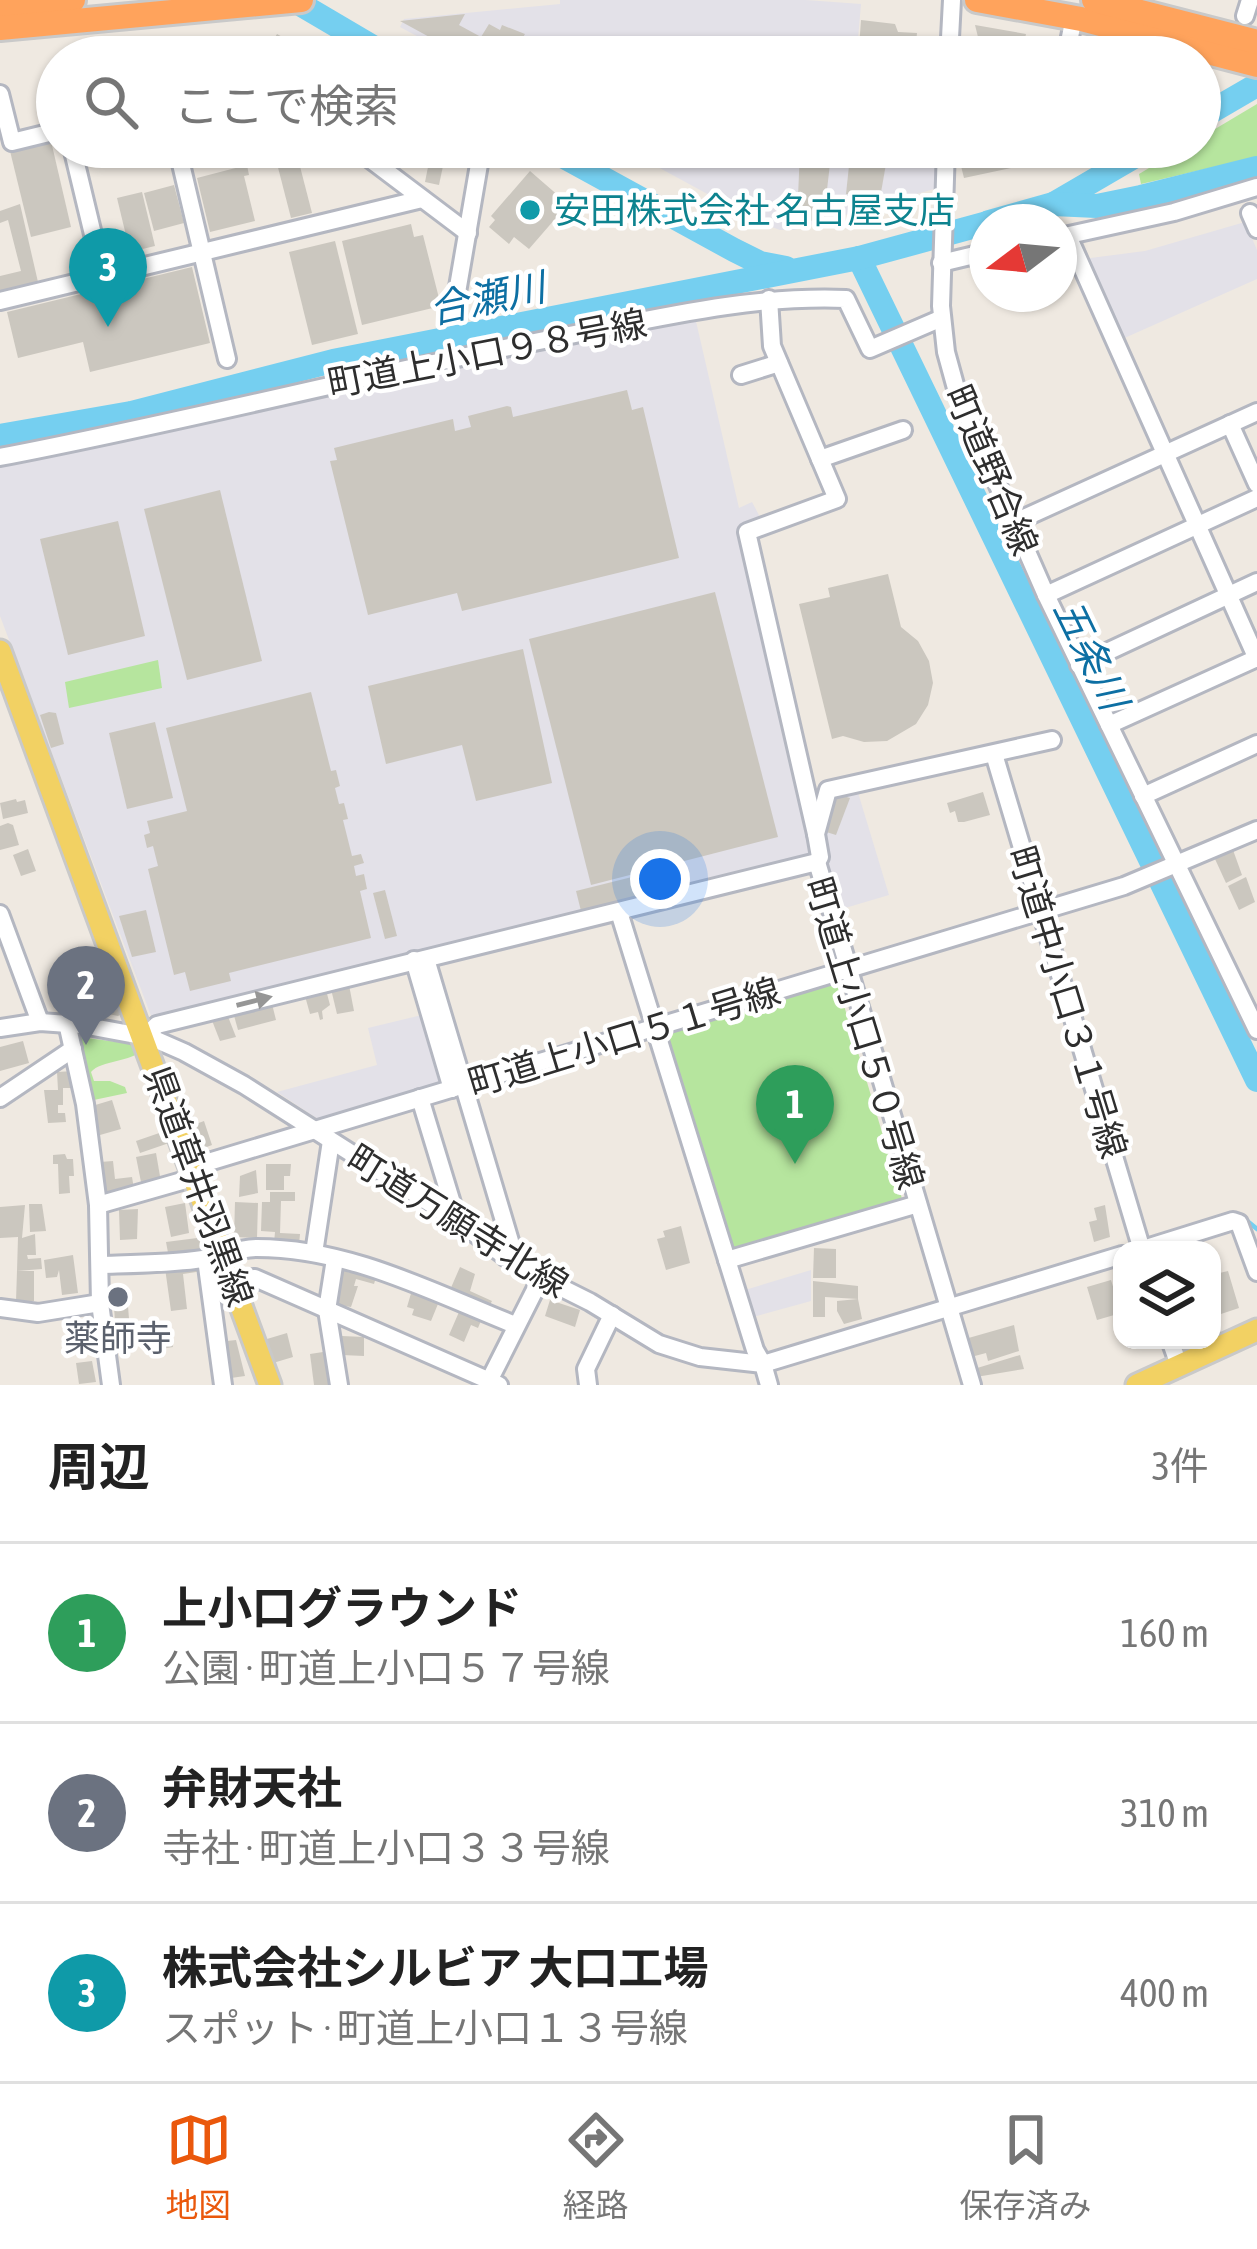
<!DOCTYPE html>
<html lang="ja">
<meta charset="utf-8">
<style>
body{margin:0;font-family:"Asap Condensed","Noto Sans JP",sans-serif;background:#f2f2f2;color:#222}
.controls{position:absolute;right:36px;bottom:36px;display:grid;overflow:hidden;border-radius:24px;box-shadow:0 3px 9px #0004}
.controls button{width:108px;height:108px;display:grid;place-items:center;padding:0;border:0;border-bottom:3px solid #e0e0e0;background:#fff;color:#222;font:60px sans-serif}
.compass{position:absolute;left:969px;top:204px;width:108px;height:108px;border-radius:50%;background:#fff;box-shadow:0 3px 9px #0004;rotate:254deg}
.you{position:absolute;left:660px;top:879px;width:42px;height:42px;margin:-30px;border:9px solid #fff;border-radius:50%;background:#1a73e8;box-shadow:0 0 0 18px #1a73e833}
.badge{display:grid;place-items:center;width:78px;height:78px;border-radius:50%;background:#ea580c;color:#fff;font-size:39px;font-weight:700}
.pin{position:absolute;translate:-50% -99px;filter:drop-shadow(0 3px 6px #0008)}
.pin::after{content:'';position:absolute;top:63px;width:42px;height:36px;background:inherit;clip-path:polygon(0 0,100% 0,50% 100%)}
.list{margin:0;padding:0;list-style:none}
h2{display:flex;justify-content:space-between;align-items:center;height:156px;margin:0;padding:0 48px;font-size:51px}
h2 small{font-size:39px;font-weight:400;color:#767676}
.list li{display:grid;grid-template-columns:78px 1fr auto;gap:36px;align-items:center;box-sizing:border-box;height:180px;padding:0 48px;border-top:3px solid #e0e0e0}
.list b{display:block;font-size:45px;white-space:nowrap}
.list p{margin:0;font-size:39px;white-space:nowrap;color:#767676}
.list em{font-size:39px;font-style:normal;color:#767676}
.icon{flex:none;width:66px;height:66px;fill:none;stroke:currentColor;stroke-width:2;stroke-linecap:round;stroke-linejoin:round}
.map{position:relative;flex:none;width:1257px;height:1385px;overflow:hidden}
.search{position:absolute;background:#fff;box-shadow:0 3px 9px #0004;left:36px;right:36px;top:36px;height:132px;display:flex;align-items:center;gap:30px;box-sizing:border-box;padding:0 42px;border-radius:66px;color:#767676;font-size:45px}
.sheet{height:696px;background:#fff}
nav{display:flex;justify-content:space-around;align-items:center;box-sizing:border-box;height:168px;border-top:3px solid #e0e0e0;background:#fff;font-size:33px;color:#767676}
nav a{display:grid;justify-items:center;gap:6px}
nav .on{color:#ea580c}
.map>svg:first-child{display:block}
.industrial{fill:#e3e1e8}
.green{fill:#b6e59e}
.lines{fill:none;stroke-linecap:round;stroke-linejoin:round}
.stream{stroke:#75cff0;stroke-width:4.5}
.river{stroke:#75cff0;stroke-width:24}
.building{fill:#cbc7bf}
.minor-casing{stroke:#b4b7c1;stroke-width:22}
.major-casing{stroke:#c9c9c9;stroke-width:27}
.highway-casing{stroke:#c9c9c9;stroke-width:30}
.minor{stroke:#fff;stroke-width:16}
.major{stroke:#f2d163;stroke-width:21}
.highway{stroke:#ffa35c;stroke-width:24}
.oneway{fill:#969696}
.culture-dot{fill:#0f9aa8;stroke:#fff;stroke-width:4.5}
.worship-dot{fill:#6b7280;stroke:#fff;stroke-width:4.5}
.labels{text-anchor:middle;stroke-width:9;stroke-linejoin:round;paint-order:stroke}
.culture-label{font-size:36px;fill:#0d838f;stroke:#fff;text-anchor:start}
.street-label{font-size:36px;fill:#2e2e2e;stroke:#fff}
.worship-label{font-size:36px;fill:#5b616d;stroke:#fff}
.water-label{font-size:39px;font-style:italic;fill:#0d6fa3;stroke:#fff}
</style>
<div class="map">
<svg width="1257" height="1385" viewBox="0 0 1257 1385">
<rect width="100%" height="100%" fill="#efe9e1"/>
<!-- industrial -->
<g class="industrial">
<path d="M 560,0 L 806,0 L 861,4 L 857,50 L 931,57 L 456,57 L 400,27 L 404,19 L 560,4 Z"/>
<path d="M 621,147 L 937,147 L 934,189 L 794,230 L 780,230 L 759,222 Z"/>
<path d="M 1245,222 L 1257,250 L 1257,279 L 1120,340 L 1083,259 L 1145,251 Z"/>
<path d="M 695,317 L 739,508 L 752,502 L 760,517 L 743,524 L 817,856 L 153,1021 L 0,616 L 0,460 L 281,398 Z"/>
<path d="M 856,786 L 889,895 L 835,911 L 823,871 L 820,831 L 831,792 Z"/>
<path d="M 426,1014 L 443,1084 L 321,1121 L 277,1092 L 377,1065 L 368,1028 Z"/>
<path d="M 811,1270 L 811,1301 L 753,1317 L 745,1290 Z"/>
</g>
<!-- green -->
<g class="green">
<path d="M 1257,104 L 1257,157 L 1141,184 L 1139,174 L 1184,147 L 1200,147 L 1200,138 Z"/>
<path d="M 158,660 L 162,688 L 69,708 L 65,682 Z"/>
<path d="M 836,979 L 903,1202 L 731,1251 L 664,1034 L 666,1030 Z"/>
<path d="M 80,1037 L 132,1044 L 141,1050 C 133,1062 101,1060 91,1072 L 94,1081 L 110,1081 L 125,1087 L 127,1093 L 89,1101 L 78,1041 Z"/>
</g>
<g class="lines">
<!-- stream -->
<path class="stream" d="M 1240,1215 L 1257,1229"/>
<!-- river -->
<g class="river">
<path d="M 293,0 L 390,57"/>
<path d="M 1200,118 L 1257,85"/>
<path d="M 546,147 L 734,250 L 760,263 L 786,268"/>
<path d="M 1055,203 L 1151,147"/>
<path d="M 989,222 L 1053,204 L 1097,206 L 1141,197 L 1257,168"/>
<path d="M 859,258 L 1257,1080"/>
<path d="M 0,436 L 131,413 L 333,361 L 859,258 L 987,223"/>
</g>
</g>
<!-- building -->
<g class="building">
<path d="M 465,14 L 459,25 L 481,37 L 489,24 L 500,30 L 502,25 L 525,34 L 512,57 L 466,57 L 400,21 Z"/>
<path d="M 861,20 L 895,24 L 898,32 L 917,33 L 915,54 L 859,48 Z"/>
<path d="M 975,25 L 1026,34 L 1022,52 L 1001,49 L 1003,57 L 983,57 Z"/>
<path d="M 277,34 L 318,57 L 258,55 L 261,48 L 267,51 Z"/>
<path d="M 139,45 L 142,57 L 95,57 L 108,50 Z"/>
<path d="M 51,141 L 71,227 L 31,237 L 10,151 Z"/>
<path d="M 192,147 L 270,147 L 270,149 L 197,167 Z"/>
<path d="M 295,147 L 312,213 L 291,218 L 274,152 Z"/>
<path d="M 432,147 L 447,147 L 439,185 L 425,182 Z"/>
<path d="M 811,147 L 824,147 L 823,154 L 831,155 L 825,207 L 832,208 L 831,214 L 813,221 L 797,219 L 800,151 L 811,153 Z"/>
<path d="M 851,147 L 889,147 L 880,198 L 846,194 Z"/>
<path d="M 985,147 L 1016,147 L 1020,166 L 964,178 L 959,158 L 986,152 Z"/>
<path d="M 247,165 L 249,175 L 244,176 L 255,221 L 210,232 L 197,178 Z"/>
<path d="M 530,171 L 568,204 L 529,249 L 514,237 L 509,244 L 489,227 L 495,220 L 491,216 Z"/>
<path d="M 174,185 L 184,223 L 154,231 L 144,193 Z"/>
<path d="M 142,192 L 155,246 L 130,252 L 117,198 Z"/>
<path d="M 20,204 L 38,282 L 0,291 L 0,276 L 21,271 L 8,220 L 0,223 L 0,211 Z"/>
<path d="M 411,224 L 414,237 L 423,235 L 441,306 L 362,325 L 342,241 Z"/>
<path d="M 335,241 L 358,334 L 312,345 L 289,252 Z"/>
<path d="M 192,267 L 210,343 L 90,372 L 83,342 L 18,358 L 7,312 Z"/>
<path d="M 627,390 L 632,410 L 643,407 L 679,558 L 462,611 L 457,593 L 368,615 L 330,461 L 337,460 L 334,448 L 453,419 L 455,431 L 471,427 L 468,416 L 507,406 L 511,407 L 513,417 Z"/>
<path d="M 220,490 L 262,661 L 187,680 L 144,509 Z"/>
<path d="M 118,521 L 145,636 L 68,655 L 40,539 Z"/>
<path d="M 888,574 L 901,627 L 918,641 L 929,661 L 933,683 L 928,705 L 916,724 L 887,741 L 864,742 L 843,736 L 832,739 L 799,604 L 830,597 L 828,588 Z"/>
<path d="M 715,592 L 778,837 L 591,885 L 529,639 Z"/>
<path d="M 523,649 L 552,783 L 476,801 L 462,745 L 386,764 L 368,686 Z"/>
<path d="M 311,692 L 331,771 L 336,770 L 340,786 L 335,788 L 339,804 L 344,803 L 348,819 L 343,820 L 352,856 L 361,854 L 364,863 L 354,866 L 356,876 L 364,874 L 367,889 L 360,891 L 371,938 L 229,973 L 231,981 L 190,991 L 185,972 L 174,975 L 148,869 L 158,866 L 153,846 L 147,848 L 144,835 L 150,833 L 147,821 L 187,811 L 166,728 Z"/>
<path d="M 49,712 L 56,713 L 64,744 L 51,748 L 40,715 Z"/>
<path d="M 155,722 L 173,798 L 127,809 L 109,733 Z"/>
<path d="M 983,792 L 990,815 L 964,822 L 958,822 L 955,811 L 950,813 L 947,803 Z"/>
<path d="M 834,793 L 850,798 L 836,835 L 823,831 Z"/>
<path d="M 16,799 L 17,802 L 25,800 L 28,813 L 3,819 L 0,803 Z"/>
<path d="M 8,823 L 13,825 L 19,845 L 0,850 L 0,826 Z"/>
<path d="M 28,849 L 36,871 L 21,876 L 13,855 Z"/>
<path d="M 1233,850 L 1242,875 L 1226,883 L 1215,859 Z"/>
<path d="M 656,871 L 661,891 L 581,911 L 576,891 Z"/>
<path d="M 1246,877 L 1255,902 L 1239,910 L 1228,886 Z"/>
<path d="M 385,890 L 397,936 L 385,939 L 373,893 Z"/>
<path d="M 146,910 L 156,952 L 132,957 L 119,916 Z"/>
<path d="M 101,949 L 124,1013 L 118,1016 L 103,1013 L 98,999 L 102,997 L 100,992 L 95,994 L 88,980 L 76,970 L 73,959 Z"/>
<path d="M 349,985 L 354,1011 L 337,1014 L 331,989 Z"/>
<path d="M 326,990 L 330,1005 L 322,1011 L 323,1019 L 320,1020 L 318,1012 L 310,1014 L 305,996 Z"/>
<path d="M 272,1004 L 276,1020 L 238,1030 L 233,1012 Z"/>
<path d="M 227,1014 L 236,1037 L 220,1041 L 211,1018 Z"/>
<path d="M 23,1041 L 29,1063 L 0,1071 L 0,1047 Z"/>
<path d="M 74,1071 L 75,1088 L 63,1088 L 63,1105 L 58,1105 L 58,1113 L 65,1113 L 66,1122 L 48,1123 L 44,1090 L 58,1090 L 57,1072 Z"/>
<path d="M 112,1100 L 121,1129 L 100,1135 L 92,1106 Z"/>
<path d="M 190,1107 L 196,1124 L 204,1121 L 212,1145 L 196,1151 L 182,1110 Z"/>
<path d="M 168,1130 L 172,1142 L 140,1153 L 136,1141 Z"/>
<path d="M 156,1153 L 161,1182 L 142,1187 L 136,1157 Z"/>
<path d="M 65,1154 L 67,1159 L 73,1159 L 74,1176 L 69,1176 L 70,1193 L 59,1194 L 58,1164 L 53,1164 L 53,1155 Z"/>
<path d="M 113,1161 L 115,1179 L 132,1177 L 134,1189 L 103,1192 L 100,1162 Z"/>
<path d="M 266,1164 L 291,1164 L 290,1176 L 284,1176 L 284,1190 L 266,1190 Z"/>
<path d="M 256,1170 L 258,1193 L 239,1197 L 240,1176 Z"/>
<path d="M 270,1192 L 295,1192 L 295,1201 L 281,1201 L 280,1233 L 300,1234 L 299,1245 L 274,1243 L 275,1232 L 261,1231 L 262,1202 L 270,1202 Z"/>
<path d="M 235,1202 L 258,1203 L 257,1238 L 234,1237 Z"/>
<path d="M 185,1203 L 189,1233 L 171,1237 L 165,1207 Z"/>
<path d="M 29,1204 L 42,1204 L 46,1231 L 30,1232 Z"/>
<path d="M 25,1205 L 22,1238 L 35,1234 L 36,1255 L 27,1255 L 28,1259 L 41,1258 L 42,1269 L 17,1271 L 18,1237 L 0,1238 L 0,1207 Z"/>
<path d="M 1105,1205 L 1110,1237 L 1094,1242 L 1089,1222 L 1097,1220 L 1094,1208 Z"/>
<path d="M 138,1209 L 137,1239 L 120,1240 L 119,1210 Z"/>
<path d="M 681,1226 L 690,1263 L 666,1270 L 657,1239 L 665,1237 L 663,1231 Z"/>
<path d="M 205,1237 L 207,1250 L 169,1258 L 166,1242 Z"/>
<path d="M 814,1248 L 836,1249 L 836,1278 L 813,1278 Z"/>
<path d="M 73,1255 L 78,1293 L 62,1295 L 59,1270 L 57,1277 L 46,1278 L 44,1260 Z"/>
<path d="M 202,1263 L 203,1271 L 183,1274 L 187,1309 L 171,1311 L 165,1268 Z"/>
<path d="M 460,1267 L 475,1274 L 470,1291 L 492,1301 L 487,1310 L 450,1290 Z"/>
<path d="M 338,1268 L 348,1269 L 347,1272 L 358,1274 L 359,1269 L 377,1274 L 374,1284 L 356,1279 L 354,1286 L 358,1286 L 351,1307 L 332,1304 Z"/>
<path d="M 17,1271 L 34,1271 L 34,1301 L 16,1301 Z"/>
<path d="M 1228,1271 L 1239,1308 L 1218,1315 L 1212,1282 L 1217,1281 L 1215,1274 Z"/>
<path d="M 1111,1280 L 1121,1313 L 1097,1320 L 1087,1287 Z"/>
<path d="M 813,1281 L 858,1286 L 858,1299 L 825,1297 L 825,1317 L 813,1317 Z"/>
<path d="M 412,1290 L 440,1299 L 431,1321 L 412,1315 L 414,1309 L 407,1307 Z"/>
<path d="M 127,1293 L 129,1319 L 115,1321 L 113,1294 Z"/>
<path d="M 858,1299 L 862,1319 L 844,1324 L 837,1311 L 837,1301 Z"/>
<path d="M 550,1300 L 580,1310 L 575,1327 L 545,1316 Z"/>
<path d="M 459,1312 L 482,1318 L 478,1328 L 471,1325 L 464,1342 L 449,1335 Z"/>
<path d="M 168,1321 L 173,1347 L 155,1350 L 151,1323 Z"/>
<path d="M 1014,1325 L 1019,1351 L 988,1361 L 986,1353 L 971,1357 L 965,1339 Z"/>
<path d="M 287,1333 L 293,1357 L 273,1363 L 267,1339 Z"/>
<path d="M 342,1336 L 364,1337 L 364,1356 L 342,1355 Z"/>
<path d="M 236,1340 L 245,1376 L 224,1379 L 218,1342 Z"/>
<path d="M 323,1352 L 331,1385 L 314,1385 L 310,1354 Z"/>
<path d="M 1020,1355 L 1024,1369 L 976,1377 L 974,1369 Z"/>
<path d="M 92,1361 L 96,1382 L 79,1384 L 76,1363 Z"/>
</g>
<g class="lines">
<defs>
<g id="minor">
<path d="M 1245,16 L 1250,0"/>
<path d="M 1074,17 L 1069,42 L 1074,57"/>
<path d="M 184,57 L 184,50 L 207,57"/>
<path d="M 949,57 L 952,0"/>
<path d="M 0,94 L 12,142 L 57,131"/>
<path d="M 72,147 L 103,276"/>
<path d="M 181,147 L 181,164 L 227,359"/>
<path d="M 354,147 L 468,233"/>
<path d="M 946,147 L 941,306 L 946,352 L 957,392 L 1046,595 L 1257,1030"/>
<path d="M 1090,147 L 1091,153"/>
<path d="M 1250,213 L 1257,229"/>
<path d="M 1068,236 L 1257,659"/>
<path d="M 1060,237 L 1174,212 L 1257,187"/>
<path d="M 941,263 L 987,252"/>
<path d="M 769,299 L 772,346 L 837,499 L 747,532 L 816,834"/>
<path d="M 0,301 L 422,199"/>
<path d="M 454,310 L 482,147"/>
<path d="M 741,375 L 779,363"/>
<path d="M 1230,424 L 1257,484"/>
<path d="M 0,457 C 189,421 376,372 565,336 C 658,318 751,295 846,299 L 870,349 L 942,318"/>
<path d="M 820,459 L 903,430"/>
<path d="M 1013,523 L 1257,412"/>
<path d="M 1046,595 L 1257,498"/>
<path d="M 1079,665 L 1257,582"/>
<path d="M 1109,725 L 1257,658"/>
<path d="M 994,754 L 1142,1250"/>
<path d="M 1143,796 L 1257,744"/>
<path d="M 817,862 L 820,857 L 816,834 L 828,790 L 1052,740"/>
<path d="M 619,912 L 755,1350 L 763,1364 L 1122,1255"/>
<path d="M 0,914 L 40,1022"/>
<path d="M 426,959 L 510,1241 L 505,1257"/>
<path d="M 414,960 L 452,1089"/>
<path d="M 67,1023 L 85,1104 L 98,1205 L 100,1303 L 111,1385"/>
<path d="M 0,1028 L 40,1022 L 82,1025 L 152,1038 L 184,1052 L 244,1085 L 458,1221 L 518,1266 L 590,1302 L 659,1344 L 700,1357 L 763,1364 L 769,1385"/>
<path d="M 145,1037 L 157,1025 L 817,862 L 972,1385"/>
<path d="M 0,1098 L 73,1049"/>
<path d="M 420,1098 L 452,1203 L 446,1214"/>
<path d="M 192,1167 L 1124,886 L 1257,830"/>
<path d="M 98,1205 L 196,1177"/>
<path d="M 1140,1250 L 1233,1221 L 1239,1223 L 1257,1272"/>
<path d="M 314,1253 L 331,1141"/>
<path d="M 206,1259 L 223,1385"/>
<path d="M 335,1259 L 327,1310 L 339,1385"/>
<path d="M 727,1260 L 918,1204"/>
<path d="M 100,1265 C 134,1264 168,1264 203,1259 C 222,1256 237,1248 257,1248 C 349,1248 432,1292 515,1325"/>
<path d="M 234,1281 L 255,1278 L 499,1385"/>
<path d="M 0,1308 L 38,1313 L 100,1303"/>
<path d="M 1170,1340 L 1179,1365"/>
<path d="M 489,1381 L 541,1278"/>
<path d="M 588,1385 L 586,1369 L 612,1315"/>
</g>
<g id="major">
<path d="M 0,651 L 270,1385"/>
<path d="M 1137,1385 L 1257,1330"/>
</g>
<g id="highway">
<path d="M 977,0 L 1081,19 L 1257,65"/>
<path d="M 1094,0 L 1257,42"/>
<path d="M 0,7 L 73,0"/>
<path d="M 0,28 L 301,0"/>
</g>
</defs>
<!-- minor casing -->
<use href="#minor" class="minor-casing"/>
<!-- major casing -->
<use href="#major" class="major-casing"/>
<!-- highway casing -->
<use href="#highway" class="highway-casing"/>
<!-- minor -->
<use href="#minor" class="minor"/>
<!-- major -->
<use href="#major" class="major"/>
<!-- highway -->
<use href="#highway" class="highway"/>
</g>
<!-- one-way arrows -->
<defs><path id="oneway-solid" d="M-6-.8H1V-3.2L6.5 0L1 3.2V.8H-6Z" transform="scale(3)"/></defs>
<use class="oneway" href="#oneway-solid" transform="translate(254 1001) rotate(-14)"/>
<!-- markers -->
<circle class="culture-dot" cx="530" cy="210" r="12"/>
<circle class="worship-dot" cx="118" cy="1297" r="12"/>
<g class="labels">
<!-- culture labels -->
<g class="culture-label">
<text x="554" y="223">安田株式会社 名古屋支店</text>
</g>
<!-- street labels -->
<g class="street-label">
<text transform="translate(487 353) rotate(-11)" y="13">町道上小口９８号線</text>
<text transform="translate(992 470) rotate(67)" y="13">町道野合線</text>
<text transform="translate(1068 1002) rotate(73)" y="13">町道中小口３１号線</text>
<text transform="translate(865 1033) rotate(73)" y="13">町道上小口５０号線</text>
<text transform="translate(624 1037) rotate(-17)" y="13">町道上小口５１号線</text>
<text transform="translate(199 1186) rotate(70)" y="13">県道草井羽黒線</text>
<text transform="translate(458 1221) rotate(32)" y="13">町道万願寺北線</text>
</g>
<!-- worship labels -->
<g class="worship-label">
<text x="118" y="1351">薬師寺</text>
</g>
<!-- water labels -->
<g class="water-label">
<text transform="translate(487 298) rotate(-12)" y="14">合瀬川</text>
<text transform="translate(1091 654) rotate(64)" y="14">五条川</text>
</g>
</g>
</svg>
<div class="controls">
<button><svg class="icon" aria-label="layers" viewBox="0 0 24 24"><path d="M12 4l9 5-9 5-9-5zM3 14l9 5 9-5"/></svg></button>
</div>
<svg class="compass" viewBox="-18 -18 36 36"><path d="M0-13l5 13h-10z" fill="#e53935"/><path d="M0 13l5-13h-10z" fill="#767676"/></svg>
<div class="you"></div>
<div class="pin badge" style="left:795px;top:1164px;background:#2e9e5b">1</div>
<div class="pin badge" style="left:86px;top:1045px;background:#6b7280">2</div>
<div class="pin badge" style="left:108px;top:327px;background:#0f9aa8">3</div>
<div class="search"><svg class="icon" aria-label="search" viewBox="0 0 24 24"><circle cx="10" cy="10" r="6"/><path d="M15 15l6 6"/></svg>ここで検索</div>
</div>
<section class="sheet">
<h2>周辺<small>3件</small></h2>
<ul class="list">
<li><span class="badge" style="background:#2e9e5b">1</span><div><b>上小口グラウンド</b><p>公園 · 町道上小口５７号線</p></div><em>160 m</em></li>
<li><span class="badge" style="background:#6b7280">2</span><div><b>弁財天社</b><p>寺社 · 町道上小口３３号線</p></div><em>310 m</em></li>
<li><span class="badge" style="background:#0f9aa8">3</span><div><b>株式会社シルビア 大口工場</b><p>スポット · 町道上小口１３号線</p></div><em>400 m</em></li>
</ul>
</section>
<nav>
<a class="on"><svg class="icon" aria-label="map" viewBox="0 0 24 24"><path d="M3 6l6-2 6 2 6-2v14l-6 2-6-2-6 2zM9 4v14M15 6v14"/></svg>地図</a>
<a><svg class="icon" aria-label="directions" viewBox="0 0 24 24"><path d="M12 3l9 9-9 9-9-9zM9 14v-3h6M13 9l2 2-2 2"/></svg>経路</a>
<a><svg class="icon" aria-label="saved" viewBox="0 0 24 24"><path d="M7 4h10v16l-5-4-5 4z"/></svg>保存済み</a>
</nav>
